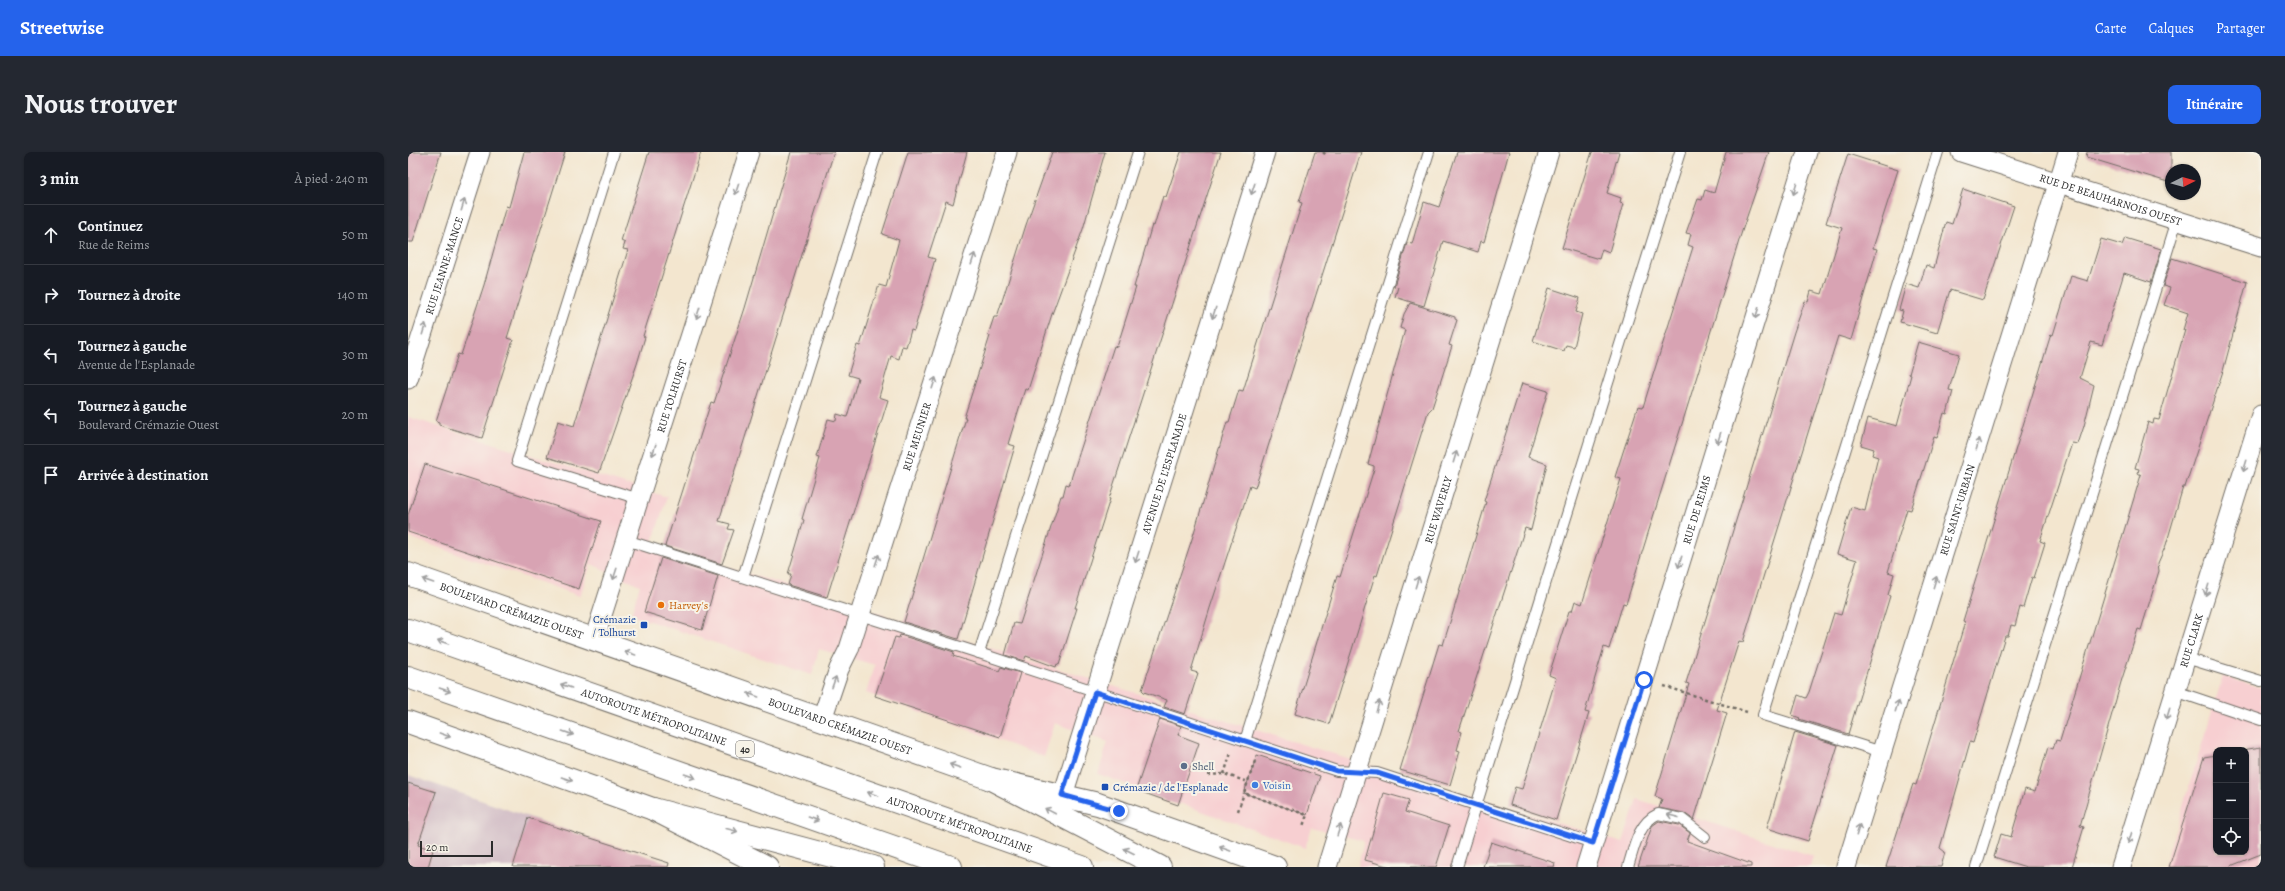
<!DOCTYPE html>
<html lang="fr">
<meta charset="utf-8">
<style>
body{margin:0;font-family:Alegreya,serif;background:#242831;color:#f1f3f6}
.controls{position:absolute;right:12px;bottom:12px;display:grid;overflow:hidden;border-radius:8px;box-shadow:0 1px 3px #0004}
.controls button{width:36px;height:36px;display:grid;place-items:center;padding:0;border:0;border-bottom:1px solid #363941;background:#171b24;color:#f1f3f6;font:20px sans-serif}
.compass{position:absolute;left:1757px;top:12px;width:36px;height:36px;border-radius:50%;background:#171b24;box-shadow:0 1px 3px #0004;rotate:85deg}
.scale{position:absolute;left:12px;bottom:10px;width:73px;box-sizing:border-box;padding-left:4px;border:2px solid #2b2b2b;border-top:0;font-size:11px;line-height:14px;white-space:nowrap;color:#2b2b2b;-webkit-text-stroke:3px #f7f3e8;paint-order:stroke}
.stop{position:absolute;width:12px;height:12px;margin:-9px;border:3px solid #2563eb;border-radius:50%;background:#fff}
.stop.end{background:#2563eb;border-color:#fff;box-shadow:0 1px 4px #0008}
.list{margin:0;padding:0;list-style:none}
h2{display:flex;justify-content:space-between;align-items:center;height:52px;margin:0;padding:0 16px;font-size:17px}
h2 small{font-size:13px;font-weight:400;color:#9ea1a6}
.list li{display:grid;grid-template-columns:26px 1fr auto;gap:12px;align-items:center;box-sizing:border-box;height:60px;padding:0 16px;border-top:1px solid #363941}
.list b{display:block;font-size:15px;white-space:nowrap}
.list p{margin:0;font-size:13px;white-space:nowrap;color:#9ea1a6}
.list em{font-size:13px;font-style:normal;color:#9ea1a6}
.icon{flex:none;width:22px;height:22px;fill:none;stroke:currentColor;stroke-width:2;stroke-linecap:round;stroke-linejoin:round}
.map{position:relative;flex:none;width:1853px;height:715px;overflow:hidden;border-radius:8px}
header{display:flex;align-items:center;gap:24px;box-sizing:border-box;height:56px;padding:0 20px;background:#2563eb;color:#fff}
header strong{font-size:19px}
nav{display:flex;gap:22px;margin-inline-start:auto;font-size:14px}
.intro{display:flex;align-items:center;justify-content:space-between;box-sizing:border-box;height:96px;padding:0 24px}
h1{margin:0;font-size:28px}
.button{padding:10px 18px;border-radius:8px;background:#2563eb;color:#fff;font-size:14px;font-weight:700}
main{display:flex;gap:24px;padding:0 24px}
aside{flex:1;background:#171b24;border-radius:8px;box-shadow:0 1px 3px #0004}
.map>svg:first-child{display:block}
.built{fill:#f7cfd1;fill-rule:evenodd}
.industrial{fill:#d2bdc6}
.building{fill:#d8a3b3}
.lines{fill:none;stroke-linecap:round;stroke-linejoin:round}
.service-casing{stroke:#716c64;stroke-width:12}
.minor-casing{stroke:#716c64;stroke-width:21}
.secondary-casing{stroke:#716c64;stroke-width:24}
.motorway-casing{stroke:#716c64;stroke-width:24}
.path{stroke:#716c64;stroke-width:2.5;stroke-dasharray:3 3;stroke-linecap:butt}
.service{stroke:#fff;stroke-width:10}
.minor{stroke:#fff;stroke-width:19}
.secondary{stroke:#fff;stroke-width:22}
.motorway{stroke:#fff;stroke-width:22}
.oneway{stroke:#a0a0a0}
.route{stroke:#2563eb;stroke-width:5}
.food-dot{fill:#e8710a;stroke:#f7f3e8;stroke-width:1.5}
.transit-dot{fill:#1a4fb4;stroke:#f7f3e8;stroke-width:1.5}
.service-dot{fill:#5c6f8a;stroke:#f7f3e8;stroke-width:1.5}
.shop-dot{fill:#3f7fe0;stroke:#f7f3e8;stroke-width:1.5}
.labels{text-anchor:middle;stroke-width:4;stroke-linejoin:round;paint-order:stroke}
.shield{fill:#f7f3e8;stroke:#686764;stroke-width:1}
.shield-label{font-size:10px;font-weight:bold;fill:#2b2b2b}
.street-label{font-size:11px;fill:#2b2b2b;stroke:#f7f3e8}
.food-label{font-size:11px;fill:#c56008;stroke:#f7f3e8;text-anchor:start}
.transit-label{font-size:11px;fill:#164399;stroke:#f7f3e8;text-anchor:end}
.service-label{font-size:11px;fill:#4e5e75;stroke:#f7f3e8;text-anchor:start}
.shop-label{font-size:11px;fill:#366cbe;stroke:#f7f3e8;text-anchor:start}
</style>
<header>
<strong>Streetwise</strong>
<nav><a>Carte</a><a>Calques</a><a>Partager</a></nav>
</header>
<div class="intro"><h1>Nous trouver</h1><a class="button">Itinéraire</a></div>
<main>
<aside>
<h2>3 min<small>À pied · 240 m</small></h2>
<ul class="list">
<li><svg class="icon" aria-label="ahead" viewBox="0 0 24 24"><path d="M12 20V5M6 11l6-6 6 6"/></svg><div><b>Continuez</b><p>Rue de Reims</p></div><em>50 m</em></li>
<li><svg class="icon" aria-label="right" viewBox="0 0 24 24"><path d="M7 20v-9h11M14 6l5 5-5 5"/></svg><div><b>Tournez à droite</b></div><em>140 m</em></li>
<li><svg class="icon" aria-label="left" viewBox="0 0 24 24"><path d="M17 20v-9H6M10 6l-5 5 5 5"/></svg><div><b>Tournez à gauche</b><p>Avenue de l'Esplanade</p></div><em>30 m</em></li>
<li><svg class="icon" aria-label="left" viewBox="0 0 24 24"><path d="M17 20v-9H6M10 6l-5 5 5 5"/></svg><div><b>Tournez à gauche</b><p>Boulevard Crémazie Ouest</p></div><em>20 m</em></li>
<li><svg class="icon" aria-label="arrive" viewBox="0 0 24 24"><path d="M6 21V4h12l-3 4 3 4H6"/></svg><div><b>Arrivée à destination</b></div></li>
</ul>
</aside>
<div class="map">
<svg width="1853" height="715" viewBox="0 0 1853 715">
<rect width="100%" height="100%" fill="#f7f3e8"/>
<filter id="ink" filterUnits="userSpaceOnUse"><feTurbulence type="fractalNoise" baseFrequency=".025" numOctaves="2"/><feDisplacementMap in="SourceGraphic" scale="8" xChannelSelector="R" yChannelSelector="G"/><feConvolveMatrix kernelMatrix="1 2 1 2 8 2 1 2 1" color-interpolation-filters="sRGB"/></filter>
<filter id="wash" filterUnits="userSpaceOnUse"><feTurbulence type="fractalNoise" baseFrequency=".012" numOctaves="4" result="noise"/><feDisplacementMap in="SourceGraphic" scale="16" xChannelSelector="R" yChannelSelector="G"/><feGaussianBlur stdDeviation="0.9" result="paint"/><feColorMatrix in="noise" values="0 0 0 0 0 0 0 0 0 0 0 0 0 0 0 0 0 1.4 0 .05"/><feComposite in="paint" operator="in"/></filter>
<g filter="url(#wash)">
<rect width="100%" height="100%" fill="#f3e6cf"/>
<!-- built -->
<g class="built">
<path d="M 0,265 L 259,345 L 244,392 L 1215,691 L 1229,647 L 1405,704 L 1402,715 L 950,715 L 956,689 L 904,676 L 897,696 L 690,622 L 700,590 L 647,571 L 636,605 L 458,541 L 467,513 L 411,497 L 404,523 L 223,463 L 232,433 L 183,412 L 172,444 L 0,385 Z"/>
<path d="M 1815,524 L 1853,536 L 1853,715 L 1756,715 ZM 1808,598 L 1838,598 L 1838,700 L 1808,700 Z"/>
</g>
<!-- industrial -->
<path class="industrial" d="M 0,623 L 265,715 L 0,715 Z"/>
<g id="blocks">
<!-- building -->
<g class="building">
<path d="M 0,0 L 33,0 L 5,90 L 0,90 Z"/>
<path d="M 116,0 L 157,0 L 99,186 L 105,188 L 74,286 L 31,273 L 31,270 L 28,269 L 50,202 L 53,203 L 76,133 L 98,54 L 101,55 Z"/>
<path d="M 241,0 L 293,0 L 235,184 L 237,185 L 229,212 L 191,321 L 139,305 L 150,269 L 166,274 L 220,98 L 215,97 L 217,91 L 213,89 Z"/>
<path d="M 383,0 L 426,0 L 311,369 L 322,372 L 320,377 L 326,378 L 314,412 L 257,394 L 303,250 L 306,251 L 337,156 Z"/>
<path d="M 500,0 L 559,0 L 545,52 L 538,49 L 520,105 L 527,107 L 506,179 L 503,178 L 498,195 L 494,194 L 491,207 L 483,204 L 471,245 L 480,248 L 419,445 L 380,433 L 383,422 L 380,422 L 396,368 L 394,367 L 412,306 L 409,305 L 420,267 L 428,269 L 429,262 L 439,265 L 450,226 L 440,223 L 449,193 L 452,194 L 471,133 L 478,135 L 491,88 L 474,82 Z"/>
<path d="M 644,0 L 697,0 L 675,77 L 644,162 L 620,238 L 617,237 L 600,292 L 607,294 L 550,487 L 496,470 L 558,266 L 556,266 L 582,184 L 580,183 L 586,165 L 589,165 L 618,73 Z"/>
<path d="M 773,0 L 813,0 L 701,347 L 702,347 L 667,456 L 669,456 L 651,513 L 649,512 L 648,515 L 618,504 L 616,509 L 597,503 L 606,471 L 612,472 L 653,344 L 655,344 L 658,332 L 661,333 L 706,194 L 709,195 L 728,135 L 726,135 L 744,73 L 746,74 L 755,44 L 758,45 Z"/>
<path d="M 907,0 L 953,0 L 847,336 L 842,334 L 802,456 L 783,519 L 790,521 L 777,562 L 756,555 L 759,548 L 736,540 L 734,538 L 785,384 L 819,270 L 821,270 L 831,238 L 835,239 L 894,51 L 891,50 Z"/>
<path d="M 1049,0 L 1101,0 L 1076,90 L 1073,89 L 1070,100 L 1035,89 L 1016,154 L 987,145 L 990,135 L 986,134 L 999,91 L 1004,92 L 1016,50 L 1031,55 Z"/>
<path d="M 1184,0 L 1211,0 L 1199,41 L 1213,46 L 1212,51 L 1215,52 L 1201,100 L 1194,97 L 1191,107 L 1154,96 Z"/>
<path d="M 1318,0 L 1361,0 L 1334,79 L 1218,452 L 1215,451 L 1201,497 L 1196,495 L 1177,560 L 1181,561 L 1148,668 L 1102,653 L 1107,635 L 1114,637 L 1148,526 L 1141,523 L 1161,459 L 1164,459 L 1167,449 L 1174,452 L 1213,327 L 1207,325 L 1215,300 L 1230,254 L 1235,255 L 1285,95 L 1280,93 L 1283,82 L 1278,81 L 1290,47 L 1294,48 L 1297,38 L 1306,41 Z"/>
<path d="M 1679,0 L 1763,0 L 1763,31 L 1678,5 Z"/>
<path d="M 1440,2 L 1490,18 L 1465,96 L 1469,97 L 1443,188 L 1430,184 L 1335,490 L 1331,489 L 1309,558 L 1319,561 L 1286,668 L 1276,661 L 1251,656 L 1254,647 L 1247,644 L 1281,532 L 1278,531 L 1386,180 L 1397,149 L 1400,150 L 1403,139 L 1414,142 L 1434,76 L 1418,71 Z"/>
<path d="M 1555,37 L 1606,54 L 1575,148 L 1542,138 L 1529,181 L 1492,170 L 1495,159 L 1491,158 L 1498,132 L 1511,136 L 1518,113 L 1526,116 L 1538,70 L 1544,72 Z"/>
<path d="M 1717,86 L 1753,97 L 1752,102 L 1743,130 L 1716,121 L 1694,193 L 1683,190 L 1672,226 L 1686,233 L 1676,274 L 1670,292 L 1664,291 L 1632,389 L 1637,391 L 1626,426 L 1624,425 L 1615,456 L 1612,455 L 1607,474 L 1603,473 L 1600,484 L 1597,484 L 1565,591 L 1562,590 L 1532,696 L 1537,700 L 1533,715 L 1478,715 L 1505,632 L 1508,633 L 1557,470 L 1555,469 L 1643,182 L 1645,183 L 1663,124 L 1680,129 L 1693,87 L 1714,93 Z"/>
<path d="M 1764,106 L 1839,130 L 1815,219 L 1777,335 L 1775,335 L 1758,393 L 1750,411 L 1751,419 L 1733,478 L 1730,477 L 1713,530 L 1672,674 L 1676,675 L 1664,715 L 1618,715 L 1586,705 L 1593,682 L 1603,685 L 1617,637 L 1627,640 L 1640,595 L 1645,597 L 1648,588 L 1652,589 L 1733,323 L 1730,321 L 1731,317 L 1727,316 L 1740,270 L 1745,272 L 1746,267 L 1751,268 L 1777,178 L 1775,178 L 1780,161 L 1756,153 L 1762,136 L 1755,134 Z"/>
<path d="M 1141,136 L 1172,146 L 1168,160 L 1174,162 L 1166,195 L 1158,193 L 1156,199 L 1125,189 Z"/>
<path d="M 1002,151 L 1047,165 L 1047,167 L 1049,168 L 1041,193 L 1044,194 L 1024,256 L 1020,260 L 969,424 L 967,423 L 921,572 L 887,562 L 929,424 L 932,425 L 966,317 L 966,314 L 960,312 L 997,178 L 992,176 L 996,162 Z"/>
<path d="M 1510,190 L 1551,202 L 1541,238 L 1545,239 L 1539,262 L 1536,261 L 1529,286 L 1526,285 L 1503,358 L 1499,357 L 1480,420 L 1486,422 L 1480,443 L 1482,444 L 1440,582 L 1391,567 L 1392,566 L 1384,563 L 1390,543 L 1398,546 L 1401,540 L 1426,461 L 1433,463 L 1449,408 L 1429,402 L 1443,355 L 1457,359 L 1470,305 L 1464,303 L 1466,297 L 1453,293 L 1460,266 L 1489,274 L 1503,223 L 1501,222 Z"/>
<path d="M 1114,231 L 1140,239 L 1120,305 L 1139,312 L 1123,378 L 1117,376 L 1051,579 L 1054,580 L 1049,598 L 1052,599 L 1042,633 L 992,618 L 1031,492 L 1035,493 L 1043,467 L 1078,350 L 1076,349 Z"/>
<path d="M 17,312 L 193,369 L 171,437 L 0,380 L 0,363 Z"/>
<path d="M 253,406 L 310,424 L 294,478 L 236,460 Z"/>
<path d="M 492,483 L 546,500 L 545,504 L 591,519 L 593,515 L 612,521 L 592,585 L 467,544 L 487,485 L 491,486 Z"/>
<path d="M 752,567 L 773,574 L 770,583 L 791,591 L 770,653 L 728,638 Z"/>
<path d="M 1387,580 L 1430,593 L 1400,689 L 1359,676 Z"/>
<path d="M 1853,595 L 1853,702 L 1820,715 L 1761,715 L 1796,605 L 1808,603 L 1808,700 L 1838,700 L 1838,598 L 1834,598 Z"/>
<path d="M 849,603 L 912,624 L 899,663 L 836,641 Z"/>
<path d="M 0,631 L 28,640 L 10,693 L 25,698 L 20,715 L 0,715 Z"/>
<path d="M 976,641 L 1001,648 L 997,660 L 1041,674 L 1028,715 L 983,715 L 957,708 Z"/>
<path d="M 120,666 L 261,711 L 260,715 L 105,715 Z"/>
<path d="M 1251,669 L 1271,673 L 1282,681 L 1279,689 L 1343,712 L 1343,715 L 1230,715 L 1244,674 Z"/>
<path d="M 1083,690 L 1147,711 L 1146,715 L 1075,715 Z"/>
</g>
</g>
</g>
<g filter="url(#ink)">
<use href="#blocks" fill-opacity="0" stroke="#716c64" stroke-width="1"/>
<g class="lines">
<defs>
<g id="service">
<path d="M 206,0 L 109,309 L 231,347"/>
<path d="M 218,388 L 571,501 L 929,619 L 969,621 L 1185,691"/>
<path d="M 335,425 L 469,0"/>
<path d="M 571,501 L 730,0"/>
<path d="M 1778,506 L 1853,529"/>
<path d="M 1767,539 L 1853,568"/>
<path d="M 837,589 L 1021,0"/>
<path d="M 1474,600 L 1355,563 L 1530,0"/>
<path d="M 1049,715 L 1272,0"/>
<path d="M 1220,715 C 1226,696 1230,671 1250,662 L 1274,667 L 1297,685"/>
<path d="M 1568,715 L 1769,68"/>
</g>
<g id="minor">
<path id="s1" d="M 1553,0 L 1853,95"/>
<path id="s2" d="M 0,227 L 72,0"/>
<path id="s3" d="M 186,488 L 341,0"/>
<path id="s4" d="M 414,567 L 431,517 L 441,497 L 599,0"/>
<path id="s5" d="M 655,643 L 857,0"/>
<path id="s6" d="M 919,715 L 1141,0"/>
<path id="s7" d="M 1178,715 L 1399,0"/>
<path id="s8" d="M 1438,715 L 1660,0"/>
<path id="s9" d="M 1713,715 L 1853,263"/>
</g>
<g id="secondary">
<path id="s10" d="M 0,422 L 583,627 L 690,652 L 867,715"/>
<path d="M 0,570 L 245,657 L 359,715"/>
</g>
<g id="motorway">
<path id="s11" d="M 0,478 L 674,715"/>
<path d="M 0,525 L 543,715"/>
<path d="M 583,627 L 752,715"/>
<path d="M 245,657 L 465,715"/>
</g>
</defs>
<!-- service casing -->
<use href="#service" class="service-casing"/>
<!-- minor casing -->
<use href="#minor" class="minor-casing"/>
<!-- secondary casing -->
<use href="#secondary" class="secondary-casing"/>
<!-- motorway casing -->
<use href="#motorway" class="motorway-casing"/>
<!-- path -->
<g class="path">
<path d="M 915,0 L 919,4"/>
<path d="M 1256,534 L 1339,560"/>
<path d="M 847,609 L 836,641 L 899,663 L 895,674"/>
<path d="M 816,622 L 823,601"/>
<path d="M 800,623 L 816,622 L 840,630"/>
<path d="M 830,659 L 836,641"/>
<path d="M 1847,715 L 1853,713"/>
</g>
<!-- service -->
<use href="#service" class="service"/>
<!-- minor -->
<use href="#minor" class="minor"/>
<!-- secondary -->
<use href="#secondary" class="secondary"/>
<!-- motorway -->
<use href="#motorway" class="motorway"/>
</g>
<!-- one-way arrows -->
<defs><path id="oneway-shaft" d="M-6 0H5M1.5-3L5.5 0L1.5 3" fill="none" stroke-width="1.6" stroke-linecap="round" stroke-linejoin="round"/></defs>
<g class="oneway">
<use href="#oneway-shaft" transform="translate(329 37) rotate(108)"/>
<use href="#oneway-shaft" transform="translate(845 37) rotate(108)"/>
<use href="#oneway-shaft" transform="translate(1387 37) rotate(107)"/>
<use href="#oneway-shaft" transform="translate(55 53) rotate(-73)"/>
<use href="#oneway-shaft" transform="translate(565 107) rotate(-72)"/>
<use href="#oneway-shaft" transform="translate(290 161) rotate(108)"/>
<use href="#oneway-shaft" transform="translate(806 161) rotate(108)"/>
<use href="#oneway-shaft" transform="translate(1349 161) rotate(107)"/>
<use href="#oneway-shaft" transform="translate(16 177) rotate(-73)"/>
<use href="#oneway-shaft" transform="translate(526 231) rotate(-72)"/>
<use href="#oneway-shaft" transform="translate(1311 286) rotate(107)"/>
<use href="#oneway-shaft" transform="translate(1570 292) rotate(-73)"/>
<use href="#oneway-shaft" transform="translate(246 298) rotate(108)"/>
<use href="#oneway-shaft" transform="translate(1047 305) rotate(-73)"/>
<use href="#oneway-shaft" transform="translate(1837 314) rotate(107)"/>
<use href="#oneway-shaft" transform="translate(729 405) rotate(108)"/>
<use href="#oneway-shaft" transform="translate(469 408) rotate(-72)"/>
<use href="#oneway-shaft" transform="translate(1272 410) rotate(107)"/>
<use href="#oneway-shaft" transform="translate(207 422) rotate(108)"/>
<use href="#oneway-shaft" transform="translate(20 429) rotate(-161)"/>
<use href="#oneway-shaft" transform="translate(1009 430) rotate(-73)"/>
<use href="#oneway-shaft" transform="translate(1527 430) rotate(-73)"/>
<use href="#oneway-shaft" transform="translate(1799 438) rotate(107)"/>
<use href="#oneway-shaft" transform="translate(35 490) rotate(-161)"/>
<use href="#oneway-shaft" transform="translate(222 501) rotate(-161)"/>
<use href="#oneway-shaft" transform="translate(426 530) rotate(-70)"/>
<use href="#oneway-shaft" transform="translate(158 534) rotate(-161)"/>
<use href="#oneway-shaft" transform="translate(37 538) rotate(19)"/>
<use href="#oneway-shaft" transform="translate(345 543) rotate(-161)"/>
<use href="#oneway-shaft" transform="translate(970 554) rotate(-73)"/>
<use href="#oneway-shaft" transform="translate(1489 554) rotate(-73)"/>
<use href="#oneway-shaft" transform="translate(1760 562) rotate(107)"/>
<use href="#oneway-shaft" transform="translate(160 581) rotate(19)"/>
<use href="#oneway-shaft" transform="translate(37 583) rotate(20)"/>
<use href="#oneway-shaft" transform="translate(547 614) rotate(-161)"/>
<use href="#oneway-shaft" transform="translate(282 624) rotate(19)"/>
<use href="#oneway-shaft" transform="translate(159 627) rotate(19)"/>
<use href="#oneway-shaft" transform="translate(465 642) rotate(-161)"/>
<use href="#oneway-shaft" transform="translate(642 659) rotate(-152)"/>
<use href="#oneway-shaft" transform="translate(1265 664) rotate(-165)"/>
<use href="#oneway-shaft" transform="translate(405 667) rotate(19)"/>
<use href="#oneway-shaft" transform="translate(324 678) rotate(15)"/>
<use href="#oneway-shaft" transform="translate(931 678) rotate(-72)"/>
<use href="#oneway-shaft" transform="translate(1450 678) rotate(-73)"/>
<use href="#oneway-shaft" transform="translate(1722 686) rotate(107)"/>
<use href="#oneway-shaft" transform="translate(817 697) rotate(-160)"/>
<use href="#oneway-shaft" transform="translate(721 699) rotate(-153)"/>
</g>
</g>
<g class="lines" filter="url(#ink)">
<!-- route -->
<path class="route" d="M 711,659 L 654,643 L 687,540 L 929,619 L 969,621 L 1185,691 L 1236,528"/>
</g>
<!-- markers -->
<circle class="food-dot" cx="253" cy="453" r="4"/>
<g class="transit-dot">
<rect x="232" y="469" width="8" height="8" rx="2"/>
<rect x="693" y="631" width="8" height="8" rx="2"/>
</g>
<circle class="service-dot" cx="776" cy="614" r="4"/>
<circle class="shop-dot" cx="847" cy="633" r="4"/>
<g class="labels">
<!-- shield labels -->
<rect class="shield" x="328" y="589" width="18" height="16" rx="3"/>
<g class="shield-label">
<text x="337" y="601">40</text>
</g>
<!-- street labels -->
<g class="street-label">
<text dy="4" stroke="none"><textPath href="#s1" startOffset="157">RUE DE BEAUHARNOIS OUEST</textPath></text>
<text dy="4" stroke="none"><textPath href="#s2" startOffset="119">RUE JEANNE-MANCE</textPath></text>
<text dy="4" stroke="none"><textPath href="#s3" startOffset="256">RUE TOLHURST</textPath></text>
<text dy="4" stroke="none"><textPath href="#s4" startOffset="298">RUE MEUNIER</textPath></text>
<text dy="4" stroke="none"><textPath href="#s5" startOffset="337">AVENUE DE L'ESPLANADE</textPath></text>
<text dy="4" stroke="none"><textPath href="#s6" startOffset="374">RUE WAVERLY</textPath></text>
<text dy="4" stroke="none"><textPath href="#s7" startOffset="374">RUE DE REIMS</textPath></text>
<text dy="4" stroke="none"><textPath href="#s8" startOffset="374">RUE SAINT-URBAIN</textPath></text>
<text dy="4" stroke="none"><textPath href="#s10" startOffset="110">BOULEVARD CRÉMAZIE OUEST</textPath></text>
<text dy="4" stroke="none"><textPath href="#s9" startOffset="237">RUE CLARK</textPath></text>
<text dy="4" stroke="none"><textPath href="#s11" startOffset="261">AUTOROUTE MÉTROPOLITAINE</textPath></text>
<text dy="4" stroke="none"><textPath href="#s10" startOffset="458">BOULEVARD CRÉMAZIE OUEST</textPath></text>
<text dy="4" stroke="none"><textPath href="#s11" startOffset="585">AUTOROUTE MÉTROPOLITAINE</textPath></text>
</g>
<!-- food labels -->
<g class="food-label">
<text x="261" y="457">Harvey's</text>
</g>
<!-- transit labels -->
<g class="transit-label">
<text x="228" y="471">Crémazie<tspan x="228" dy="13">/ Tolhurst</tspan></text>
<text x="705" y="639" text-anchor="start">Crémazie / de l'Esplanade</text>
</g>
<!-- service labels -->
<g class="service-label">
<text x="784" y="618">Shell</text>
</g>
<!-- shop labels -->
<g class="shop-label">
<text x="855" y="637">Voisin</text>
</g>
</g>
</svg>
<div class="controls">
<button>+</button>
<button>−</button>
<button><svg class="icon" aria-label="locate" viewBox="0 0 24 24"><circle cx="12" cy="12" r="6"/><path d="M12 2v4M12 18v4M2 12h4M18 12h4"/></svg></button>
</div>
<svg class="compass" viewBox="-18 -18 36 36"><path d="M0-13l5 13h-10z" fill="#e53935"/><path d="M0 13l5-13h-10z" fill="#9ea1a6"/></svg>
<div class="scale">20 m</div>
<div class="stop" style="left:1236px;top:528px"></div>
<div class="stop end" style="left:711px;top:659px"></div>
</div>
</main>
